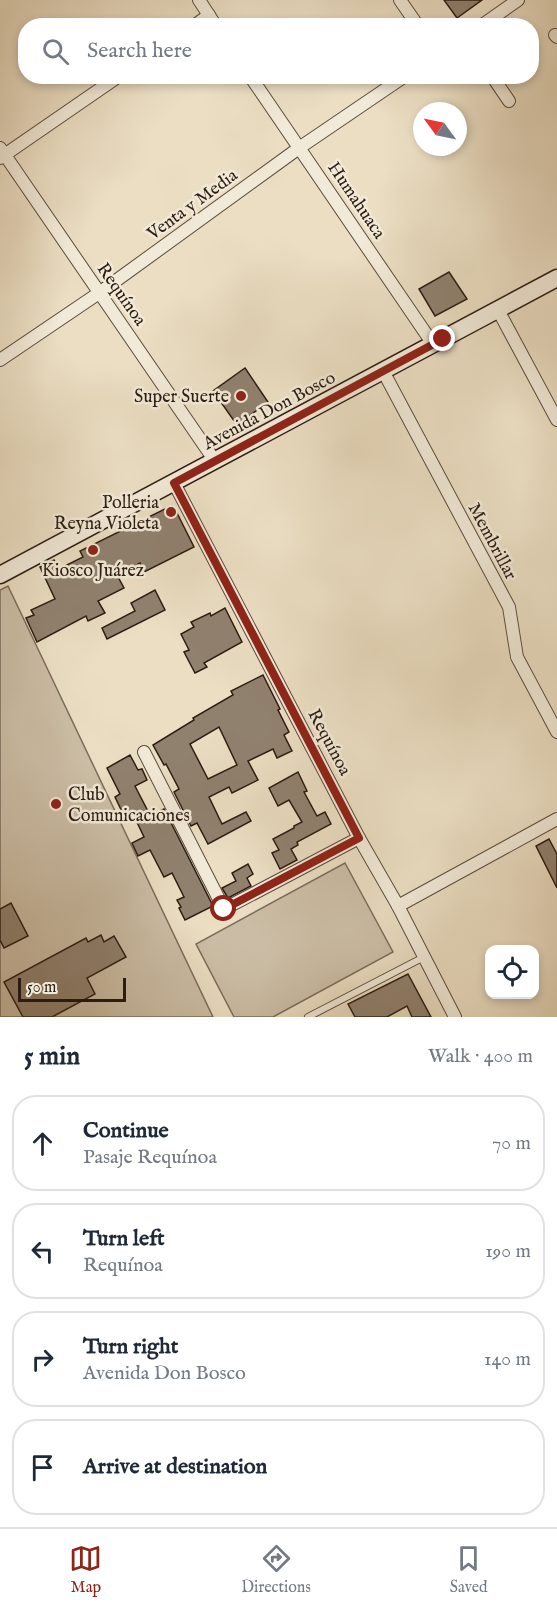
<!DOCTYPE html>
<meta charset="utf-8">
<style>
body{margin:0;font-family:"IM FELL English",serif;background:#f2f2f3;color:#1f2937}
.controls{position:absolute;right:18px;bottom:18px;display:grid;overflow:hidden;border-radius:12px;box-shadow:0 3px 9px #0003}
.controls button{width:54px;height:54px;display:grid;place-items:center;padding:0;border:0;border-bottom:2px solid #e0e1e3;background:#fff;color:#1f2937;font:30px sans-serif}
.compass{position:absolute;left:413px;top:102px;width:54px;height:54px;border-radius:50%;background:#fff;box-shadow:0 3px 9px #0003;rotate:303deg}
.scale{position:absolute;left:18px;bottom:15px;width:108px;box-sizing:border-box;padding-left:6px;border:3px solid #2d1c13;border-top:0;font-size:16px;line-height:21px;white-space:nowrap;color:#2d1c13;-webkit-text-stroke:4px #f2ead8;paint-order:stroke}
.stop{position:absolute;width:18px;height:18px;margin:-14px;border:4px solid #8f2418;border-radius:50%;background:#fff}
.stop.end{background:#8f2418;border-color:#fff;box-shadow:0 2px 6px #0008}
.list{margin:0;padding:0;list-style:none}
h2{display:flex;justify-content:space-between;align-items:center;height:78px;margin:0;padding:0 24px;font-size:26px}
h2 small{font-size:20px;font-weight:400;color:#747a83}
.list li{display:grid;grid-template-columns:39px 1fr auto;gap:18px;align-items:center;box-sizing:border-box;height:96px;margin:0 12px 12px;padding:0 12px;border:2px solid #e0e1e3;border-radius:24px}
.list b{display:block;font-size:22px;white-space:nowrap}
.list p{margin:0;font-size:20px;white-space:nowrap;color:#747a83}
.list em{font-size:20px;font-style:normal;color:#747a83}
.icon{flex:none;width:33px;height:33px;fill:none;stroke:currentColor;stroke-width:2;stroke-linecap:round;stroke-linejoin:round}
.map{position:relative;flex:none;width:557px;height:1017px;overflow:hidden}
.search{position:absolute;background:#fff;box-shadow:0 3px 9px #0003;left:18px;right:18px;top:18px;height:66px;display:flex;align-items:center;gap:15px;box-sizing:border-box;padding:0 21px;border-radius:24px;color:#747a83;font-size:22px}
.sheet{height:510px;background:#fff}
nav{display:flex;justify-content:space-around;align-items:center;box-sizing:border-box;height:84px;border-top:2px solid #e0e1e3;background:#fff;font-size:16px;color:#747a83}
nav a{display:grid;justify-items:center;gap:3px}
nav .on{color:#8f2418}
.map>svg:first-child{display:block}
.green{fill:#cbbda5;stroke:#7c6c5c;stroke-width:1.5}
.building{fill:#90816f;stroke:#2d1c13;stroke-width:1.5;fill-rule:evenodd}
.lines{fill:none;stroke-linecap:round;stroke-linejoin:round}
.service-casing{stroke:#5c4c3f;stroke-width:8}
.minor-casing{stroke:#5c4c3f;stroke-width:14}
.secondary-casing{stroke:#2d1c13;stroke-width:19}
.service{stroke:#f2ead8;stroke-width:6}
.minor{stroke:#f2ead8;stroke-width:12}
.secondary{stroke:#f2ead8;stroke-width:16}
.route{stroke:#8f2418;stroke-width:8}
.poi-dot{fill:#8f2418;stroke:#f2ead8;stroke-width:2}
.labels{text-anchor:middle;stroke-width:5;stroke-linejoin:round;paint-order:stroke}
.street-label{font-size:18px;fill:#2d1c13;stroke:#f2ead8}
.poi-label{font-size:18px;fill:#2d1c13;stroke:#f2ead8;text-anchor:end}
</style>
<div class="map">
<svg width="557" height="1017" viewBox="0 0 557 1017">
<rect width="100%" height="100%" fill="#ebdec3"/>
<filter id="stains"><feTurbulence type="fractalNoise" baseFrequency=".00333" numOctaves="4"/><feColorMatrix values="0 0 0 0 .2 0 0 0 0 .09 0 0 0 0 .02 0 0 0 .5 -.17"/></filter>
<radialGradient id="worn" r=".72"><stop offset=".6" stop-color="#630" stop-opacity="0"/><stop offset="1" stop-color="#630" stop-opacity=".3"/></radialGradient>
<!-- green -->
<g class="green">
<path d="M 8,586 L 213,1017 L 0,1017 L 0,590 Z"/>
<path d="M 345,863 L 393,952 L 273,1017 L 234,1017 L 196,944 Z"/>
</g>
<!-- building -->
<g class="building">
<path d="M 444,0 L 482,0 L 457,18 Z"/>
<path d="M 449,272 L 467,299 L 435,316 L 419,289 Z"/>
<path d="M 245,368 L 268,402 L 237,425 L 213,391 Z"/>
<path d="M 169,507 L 175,509 L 194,547 L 144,572 L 140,563 L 117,575 L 124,588 L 98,601 L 105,613 L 88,621 L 86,616 L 37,642 L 26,618 L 34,615 L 31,610 L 55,599 L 40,567 L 54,560 L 59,569 L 83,557 L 80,551 Z"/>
<path d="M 155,590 L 165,610 L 107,639 L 102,628 L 135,611 L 131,603 Z"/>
<path d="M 225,608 L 242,642 L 204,663 L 207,667 L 195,673 L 184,652 L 189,650 L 181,634 L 194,627 L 191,622 L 210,613 L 211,616 Z"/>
<path d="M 263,675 L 280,709 L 278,710 L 289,732 L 284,735 L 292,751 L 277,758 L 273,749 L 248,761 L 258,780 L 232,793 L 229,787 L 209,797 L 222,824 L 246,812 L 251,821 L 208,844 L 197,823 L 191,826 L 174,792 L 179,789 L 166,764 L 164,765 L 153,745 L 194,720 L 193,718 L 233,695 L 231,691 ZM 219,727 L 237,765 L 208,779 L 190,744 Z"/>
<path d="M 130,755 L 138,770 L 142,769 L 147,780 L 135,786 L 150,815 L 164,809 L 213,906 L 185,920 L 179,908 L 181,907 L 177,900 L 184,897 L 172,873 L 164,877 L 150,850 L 138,856 L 132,843 L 144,837 L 133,814 L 125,818 L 115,797 L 120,794 L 107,768 Z"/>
<path d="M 298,772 L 307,791 L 304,792 L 317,816 L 325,812 L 331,824 L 297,842 L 298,845 L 291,849 L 297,860 L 280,869 L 272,853 L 279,850 L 273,839 L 294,828 L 294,826 L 302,822 L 289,800 L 278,806 L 269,788 Z"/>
<path d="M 549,839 L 557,854 L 557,888 L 536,846 Z"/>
<path d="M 248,864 L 253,874 L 247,878 L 251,886 L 228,898 L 222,888 L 236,881 L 232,873 Z"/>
<path d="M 11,903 L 28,936 L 4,948 L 0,940 L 0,909 Z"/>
<path d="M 101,935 L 104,942 L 114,936 L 126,957 L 87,978 L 95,994 L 52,1017 L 23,1017 L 4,982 L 86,938 L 88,942 Z"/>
<path d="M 408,974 L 431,1017 L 412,1017 L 407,1006 L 387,1017 L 355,1017 L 348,1004 Z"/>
</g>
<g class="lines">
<defs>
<path id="service" d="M 308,1017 L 424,957"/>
<g id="minor">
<path d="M 199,0 L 216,26"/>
<path d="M 400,0 L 418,26"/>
<path d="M 194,26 L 209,15"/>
<path d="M 481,26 L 518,0"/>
<path d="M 555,35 L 557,37"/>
<path d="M 250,76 L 433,344"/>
<path d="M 492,76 L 509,101"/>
<path d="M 0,148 L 215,461"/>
<path d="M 0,158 L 119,76"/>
<path d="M 498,310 L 557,420"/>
<path d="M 0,360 L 99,293 L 299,148 L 405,76"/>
<path d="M 383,371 L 509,607 L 517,657 L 557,732"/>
<path d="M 174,483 L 359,838 L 398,906 L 455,1017"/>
<path d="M 144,752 L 224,909 L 359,838"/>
<path d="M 398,906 L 557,819"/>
</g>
<path id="secondary" d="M 0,575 L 557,278"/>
</defs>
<!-- service casing -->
<use href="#service" class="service-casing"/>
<!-- minor casing -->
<use href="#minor" class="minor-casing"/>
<!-- secondary casing -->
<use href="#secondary" class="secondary-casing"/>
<!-- service -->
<use href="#service" class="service"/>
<!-- minor -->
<use href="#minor" class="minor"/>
<!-- secondary -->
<use href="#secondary" class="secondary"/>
</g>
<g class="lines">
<!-- route -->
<path class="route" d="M 224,909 L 359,838 L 174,483 L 443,339"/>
</g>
<!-- markers -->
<g class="poi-dot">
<circle cx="241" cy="396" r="6"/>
<circle cx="171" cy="512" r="6"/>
<circle cx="93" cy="550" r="6"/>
<circle cx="56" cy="804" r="6"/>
</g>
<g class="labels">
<!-- street labels -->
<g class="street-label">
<text transform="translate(357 200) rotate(56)" y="6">Humahuaca</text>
<text transform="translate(192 204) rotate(-36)" y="6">Venta y Media</text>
<text transform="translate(122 294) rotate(55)" y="6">Requínoa</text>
<text transform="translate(269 410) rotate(-28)" y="6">Avenida Don Bosco</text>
<text transform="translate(493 541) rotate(62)" y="6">Membrillar</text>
<text transform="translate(330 742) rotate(62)" y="6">Requínoa</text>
</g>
<!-- poi labels -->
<g class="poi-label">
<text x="229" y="402">Super Suerte</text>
<text x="159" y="508">Polleria<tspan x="159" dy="21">Reyna Violeta</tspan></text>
<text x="93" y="576" text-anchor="middle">Kiosco Juárez</text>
<text x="68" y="800" text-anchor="start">Club<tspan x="68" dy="21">Comunicaciones</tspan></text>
</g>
</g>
<rect width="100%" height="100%" filter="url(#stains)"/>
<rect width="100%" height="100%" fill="url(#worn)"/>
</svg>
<div class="controls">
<button><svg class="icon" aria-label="locate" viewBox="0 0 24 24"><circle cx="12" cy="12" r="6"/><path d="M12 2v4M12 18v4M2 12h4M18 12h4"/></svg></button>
</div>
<svg class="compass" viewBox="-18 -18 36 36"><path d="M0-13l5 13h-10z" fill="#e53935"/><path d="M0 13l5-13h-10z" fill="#747a83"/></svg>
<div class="scale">50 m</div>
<div class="stop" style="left:224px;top:909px"></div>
<div class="stop end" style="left:443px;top:339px"></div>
<div class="search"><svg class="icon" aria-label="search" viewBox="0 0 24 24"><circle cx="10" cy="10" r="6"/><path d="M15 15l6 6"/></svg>Search here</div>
</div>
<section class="sheet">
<h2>5 min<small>Walk · 400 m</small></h2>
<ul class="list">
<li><svg class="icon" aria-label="ahead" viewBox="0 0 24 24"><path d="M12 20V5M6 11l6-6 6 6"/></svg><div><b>Continue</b><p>Pasaje Requínoa</p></div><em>70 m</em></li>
<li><svg class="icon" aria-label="left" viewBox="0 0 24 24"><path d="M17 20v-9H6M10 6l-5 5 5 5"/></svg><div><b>Turn left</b><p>Requínoa</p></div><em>190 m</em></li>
<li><svg class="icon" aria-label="right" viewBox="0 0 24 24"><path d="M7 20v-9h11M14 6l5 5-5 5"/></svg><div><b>Turn right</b><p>Avenida Don Bosco</p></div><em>140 m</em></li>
<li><svg class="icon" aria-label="arrive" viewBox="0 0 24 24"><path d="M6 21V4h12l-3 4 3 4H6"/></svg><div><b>Arrive at destination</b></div></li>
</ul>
</section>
<nav>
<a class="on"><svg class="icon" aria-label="map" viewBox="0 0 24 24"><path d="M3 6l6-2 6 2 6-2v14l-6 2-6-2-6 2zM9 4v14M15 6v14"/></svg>Map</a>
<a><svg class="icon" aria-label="directions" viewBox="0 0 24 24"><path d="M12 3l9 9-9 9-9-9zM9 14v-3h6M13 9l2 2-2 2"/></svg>Directions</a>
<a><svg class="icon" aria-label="saved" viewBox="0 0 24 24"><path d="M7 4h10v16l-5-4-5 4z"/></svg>Saved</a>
</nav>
